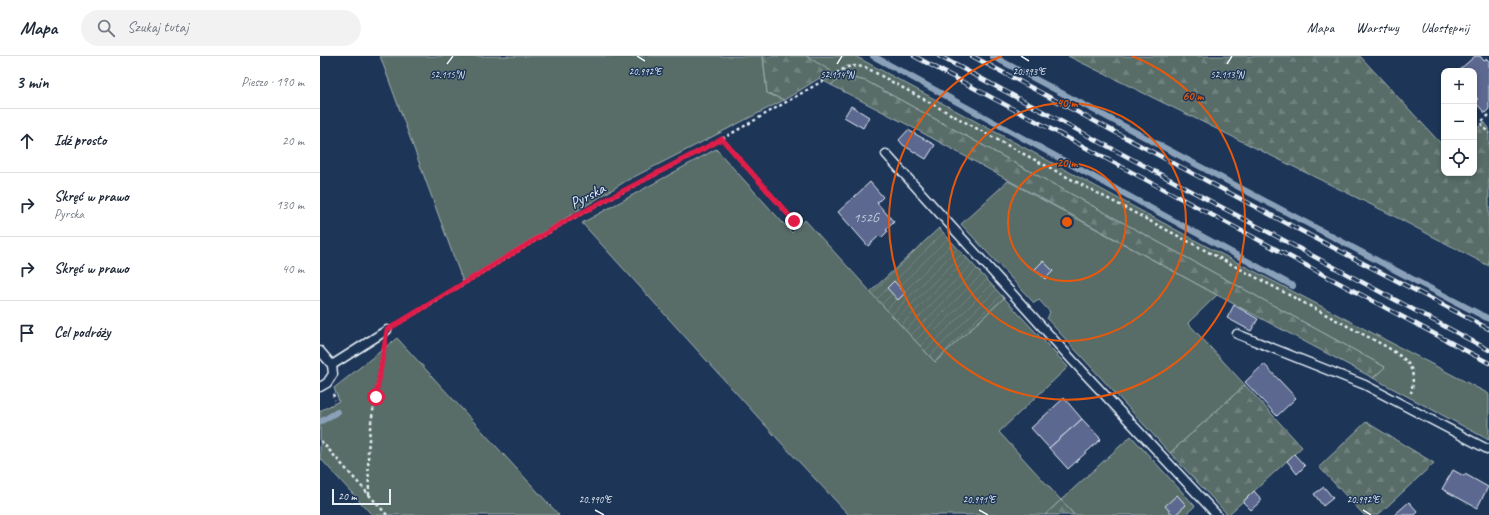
<!DOCTYPE html>
<html lang="pl">
<meta charset="utf-8">
<style>
body{margin:0;font-family:Caveat,sans-serif;background:#f2f2f3;color:#1f2937}
.controls{position:absolute;right:12px;top:12px;display:grid;overflow:hidden;border-radius:8px;box-shadow:0 2px 6px #0003}
.controls button{width:36px;height:36px;display:grid;place-items:center;padding:0;border:0;border-bottom:1px solid #e0e1e3;background:#fff;color:#1f2937;font:20px sans-serif}
.scale{position:absolute;left:12px;bottom:10px;width:59px;box-sizing:border-box;padding-left:4px;border:2px solid #e8f1f8;border-top:0;font-size:11px;line-height:14px;white-space:nowrap;color:#e8f1f8;-webkit-text-stroke:3px #1d3557;paint-order:stroke}
.stop{position:absolute;width:12px;height:12px;margin:-9px;border:3px solid #e11d48;border-radius:50%;background:#fff}
.stop.end{background:#e11d48;border-color:#fff;box-shadow:0 1px 4px #0008}
.list{margin:0;padding:0;list-style:none}
h2{display:flex;justify-content:space-between;align-items:center;height:52px;margin:0;padding:0 16px;font-size:17px}
h2 small{font-size:13px;font-weight:400;color:#747a83}
.list li{display:grid;grid-template-columns:26px 1fr auto;gap:12px;align-items:center;box-sizing:border-box;height:64px;padding:0 16px;border-top:1px solid #e0e1e3}
.list b{display:block;font-size:15px;white-space:nowrap}
.list p{margin:0;font-size:13px;white-space:nowrap;color:#747a83}
.list em{font-size:13px;font-style:normal;color:#747a83}
.icon{flex:none;width:22px;height:22px;fill:none;stroke:currentColor;stroke-width:2;stroke-linecap:round;stroke-linejoin:round}
.map{position:relative;flex:none;width:1169px;height:459px;overflow:hidden}
header{display:flex;align-items:center;gap:24px;box-sizing:border-box;height:56px;padding:0 20px;background:#fff;border-bottom:1px solid #e0e1e3}
header strong{font-size:19px}
nav{display:flex;gap:22px;margin-inline-start:auto;font-size:14px}
.search{width:280px;height:36px;background:#f2f2f3;display:flex;align-items:center;gap:10px;box-sizing:border-box;padding:0 14px;border-radius:22px;color:#747a83;font-size:15px}
main{display:flex}
aside{flex:1;background:#fff}
.map>svg:first-child{display:block}
.grass{fill:#596d68;stroke:#a0afb0}
.forest{fill:url(#forest-firs);stroke:#a0afb0}
.garden{fill:url(#garden-furrows);stroke:#a0afb0}
.lines{fill:none;stroke-linecap:round;stroke-linejoin:round}
.stream{stroke:#8aa1b9;stroke-width:6}
.building{fill:#5b6890;stroke:#e8f1f8}
.lane-casing{stroke:#e8f1f8;stroke-width:11}
.path{stroke:#e8f1f8;stroke-width:2.5;stroke-dasharray:3 3;stroke-linecap:butt}
.lane{stroke:#1d3557;stroke-width:8}
.rail-casing{stroke:#e8f1f8;stroke-width:4.5}
.rail{stroke:#1d3557;stroke-width:3;stroke-dasharray:9;stroke-linecap:butt}
.route{stroke:#e11d48;stroke-width:5}
.ticks{fill:none;stroke:#e8f1f8;stroke-width:1.5}
.ring{fill:none;stroke:#e8590c;stroke-width:2}
.labels{text-anchor:middle;stroke-width:3;stroke-linejoin:round;paint-order:stroke}
.number-label{font-size:14px;fill:#c5cfde}
.street-label{font-size:16px;fill:#e8f1f8;stroke:#1d3557}
.ticks-label{font-size:10px;text-anchor:middle;fill:#e8f1f8;stroke:#1d3557;stroke-width:3;stroke-linejoin:round;paint-order:stroke}
.centre{fill:#e8590c;stroke:#1d3557;stroke-width:2}
.ring-label{font-size:12px;text-anchor:middle;font-weight:bold;fill:#e8590c;stroke:#1d3557;stroke-width:3;stroke-linejoin:round;paint-order:stroke}
</style>
<header>
<strong>Mapa</strong>
<div class="search"><svg class="icon" aria-label="search" viewBox="0 0 24 24"><circle cx="10" cy="10" r="6"/><path d="M15 15l6 6"/></svg>Szukaj tutaj</div>
<nav><a>Mapa</a><a>Warstwy</a><a>Udostępnij</a></nav>
</header>
<main>
<aside>
<h2>3 min<small>Pieszo · 190 m</small></h2>
<ul class="list">
<li><svg class="icon" aria-label="ahead" viewBox="0 0 24 24"><path d="M12 20V5M6 11l6-6 6 6"/></svg><div><b>Idź prosto</b></div><em>20 m</em></li>
<li><svg class="icon" aria-label="right" viewBox="0 0 24 24"><path d="M7 20v-9h11M14 6l5 5-5 5"/></svg><div><b>Skręć w prawo</b><p>Pyrska</p></div><em>130 m</em></li>
<li><svg class="icon" aria-label="right" viewBox="0 0 24 24"><path d="M7 20v-9h11M14 6l5 5-5 5"/></svg><div><b>Skręć w prawo</b></div><em>40 m</em></li>
<li><svg class="icon" aria-label="arrive" viewBox="0 0 24 24"><path d="M6 21V4h12l-3 4 3 4H6"/></svg><div><b>Cel podróży</b></div></li>
</ul>
</aside>
<div class="map">
<svg width="1169" height="459" viewBox="0 0 1169 459">
<defs>
<pattern id="forest-firs" width="22" height="20" patternUnits="userSpaceOnUse"><rect width="22" height="20" fill="#596d68"/><path d="M5 1l3.5 6h-7zM16 11l3.5 6h-7z" fill="#71827e"/></pattern>
<pattern id="garden-furrows" width="10" height="10" patternUnits="userSpaceOnUse"><rect width="10" height="10" fill="#596d68"/><path d="M-1 1l2-2M0 10L10 0M9 11l2-2" fill="none" stroke="#71827e"/></pattern>
</defs>
<rect width="100%" height="100%" fill="#1d3557"/>
<filter id="ink" filterUnits="userSpaceOnUse"><feTurbulence type="fractalNoise" baseFrequency=".025" numOctaves="2"/><feDisplacementMap in="SourceGraphic" scale="8" xChannelSelector="R" yChannelSelector="G"/><feConvolveMatrix kernelMatrix="1 2 1 2 8 2 1 2 1" color-interpolation-filters="sRGB"/></filter>
<g filter="url(#ink)">
<!-- grass -->
<g class="grass">
<path d="M 60,0 L 443,0 L 447,37 L 464,44 L 306,125 L 143,226 Z"/>
<path d="M 486,0 L 535,0 L 886,190 L 1169,338 L 1169,384 L 1053,322 L 1065,311 L 546,25 L 524,20 L 511,29 L 500,23 L 510,15 Z"/>
<path d="M 396,93 L 472,177 L 485,164 L 615,306 L 684,242 L 748,311 L 679,376 L 741,444 L 811,380 L 875,450 L 865,459 L 754,459 L 741,444 L 725,459 L 529,459 L 465,391 L 262,167 Z"/>
<path d="M 688,125 L 897,239 L 868,267 L 925,329 L 850,397 L 727,263 L 730,256 L 719,244 L 714,247 L 641,168 Z"/>
<path d="M 77,282 L 239,459 L 52,459 L 0,402 L 0,355 L 19,345 L 14,332 Z"/>
</g>
<!-- forest -->
<g class="forest">
<path d="M 443,0 L 486,0 L 511,15 L 464,44 L 447,37 Z"/>
<path d="M 748,0 L 1040,0 L 1124,91 L 1124,117 L 1154,117 L 1154,75 L 1164,66 L 1169,72 L 1169,210 L 1068,157 Z"/>
<path d="M 524,20 L 546,25 L 1065,311 L 1053,322 L 897,239 L 590,70 L 511,29 Z"/>
<path d="M 925,329 L 982,391 L 908,459 L 850,397 Z"/>
<path d="M 1046,366 L 1114,407 L 1058,459 L 1044,459 L 999,411 Z"/>
<path d="M 741,444 L 754,459 L 725,459 Z"/>
</g>
<!-- garden -->
<path class="garden" d="M 619,172 L 684,242 L 615,306 L 550,236 Z"/>
<g class="lines">
<!-- stream -->
<g class="stream">
<path d="M 553,0 L 973,230"/>
<path d="M 672,0 L 1094,224 L 1169,263"/>
<path d="M 0,366 L 17,356"/>
</g>
</g>
<!-- building -->
<g class="building">
<path d="M 1155,0 L 1160,0 L 1164,5 L 1167,3 L 1169,5 L 1169,53 L 1165,57 L 1155,46 L 1158,43 L 1154,39 L 1154,15 L 1138,15 Z"/>
<path d="M 531,50 L 549,61 L 543,72 L 524,61 Z"/>
<path d="M 588,74 L 615,89 L 606,103 L 583,89 L 579,84 Z"/>
<path d="M 550,126 L 563,141 L 557,147 L 574,166 L 566,174 L 568,175 L 561,182 L 559,180 L 548,190 L 518,156 Z"/>
<path d="M 723,205 L 733,215 L 725,223 L 715,213 Z"/>
<path d="M 574,225 L 585,237 L 578,244 L 567,232 Z"/>
<path d="M 914,249 L 938,263 L 931,275 L 907,262 Z"/>
<path d="M 944,308 L 976,342 L 957,360 L 925,326 Z"/>
<path d="M 744,342 L 762,363 L 729,392 L 711,372 Z"/>
<path d="M 762,363 L 781,383 L 748,413 L 729,392 Z"/>
<path d="M 974,398 L 985,410 L 977,418 L 967,405 Z"/>
<path d="M 1133,414 L 1144,420 L 1145,418 L 1168,431 L 1157,452 L 1122,433 Z"/>
<path d="M 1004,431 L 1013,442 L 1003,450 L 994,438 Z"/>
<path d="M 934,435 L 942,444 L 931,454 L 923,446 Z"/>
<path d="M 857,439 L 866,449 L 855,459 L 853,459 L 845,450 Z"/>
<path d="M 1089,446 L 1098,456 L 1095,459 L 1074,459 Z"/>
</g>
<g class="lines">
<defs>
<g id="lane">
<path d="M 566,98 L 753,305 L 897,459"/>
<path d="M 917,278 L 1045,329 L 1169,394"/>
<path d="M 0,295 L 12,309 L 13,318 L 7,327 L 0,331"/>
<path d="M 12,309 L 67,274"/>
</g>
</defs>
<!-- lane casing -->
<use href="#lane" class="lane-casing"/>
<!-- path -->
<g class="path">
<path d="M 1169,59 L 1161,66 L 1163,71 L 1169,77"/>
<path d="M 402,83 L 474,165"/>
<path d="M 79,267 L 244,167 L 402,83 L 527,11 L 535,10 L 545,11 L 685,88 L 1067,291 C 1088,305 1097,310 1091,337"/>
<path d="M 13,338 L 15,344"/>
<path d="M 1,385 L 67,459"/>
<path d="M 49,439 L 48,396 L 50,372 L 64,293"/>
</g>
<!-- lane -->
<use href="#lane" class="lane"/>
<defs>
<g id="rail">
<path d="M 594,0 L 1169,307"/>
<path d="M 619,0 L 1169,294"/>
<path d="M 652,0 L 949,158 L 1169,273"/>
</g>
</defs>
<!-- rail casing -->
<use href="#rail" class="rail-casing"/>
<!-- rail -->
<use href="#rail" class="rail"/>
</g>
</g>
<g class="lines" filter="url(#ink)">
<!-- route -->
<path class="route" d="M 56,341 L 67,274 L 244,166 L 402,83 L 474,165"/>
</g>
<!-- ticks -->
<path class="ticks" d="M 317,0 L 325,5M 701,0 L 709,5M 127,8 L 133,0M 517,8 L 522,0M 907,8 L 912,0M 275,454 L 284,459M 659,454 L 668,459M 1043,454 L 1051,459"/>
<!-- distance rings -->
<g class="ring">
<circle cx="747" cy="166" r="59"/>
<circle cx="747" cy="166" r="119"/>
<path d="M812 0A178 178 0 1 1 682 0"/>
</g>
<g class="labels">
<!-- number labels -->
<g class="number-label">
<text x="546" y="166">152G</text>
</g>
<!-- street labels -->
<g class="street-label">
<text transform="translate(267 139) rotate(-28)" y="6">Pyrska</text>
</g>
</g>
<g class="ticks-label">
<text x="325" y="19">20.992°E</text>
<text x="709" y="19">20.993°E</text>
<text x="127" y="22">52.115°N</text>
<text x="517" y="22">52.114°N</text>
<text x="907" y="22">52.113°N</text>
<text x="275" y="447">20.990°E</text>
<text x="659" y="447">20.991°E</text>
<text x="1043" y="447">20.992°E</text>
</g>
<circle cx="747" cy="166" r="6" class="centre"/>
<g class="ring-label">
<text x="873" y="44">60 m</text>
<text x="747" y="51">40 m</text>
<text x="747" y="111">20 m</text>
</g>
</svg>
<div class="controls">
<button>+</button>
<button>−</button>
<button><svg class="icon" aria-label="locate" viewBox="0 0 24 24"><circle cx="12" cy="12" r="6"/><path d="M12 2v4M12 18v4M2 12h4M18 12h4"/></svg></button>
</div>
<div class="scale">20 m</div>
<div class="stop" style="left:56px;top:341px"></div>
<div class="stop end" style="left:474px;top:165px"></div>
</div>
</main>
